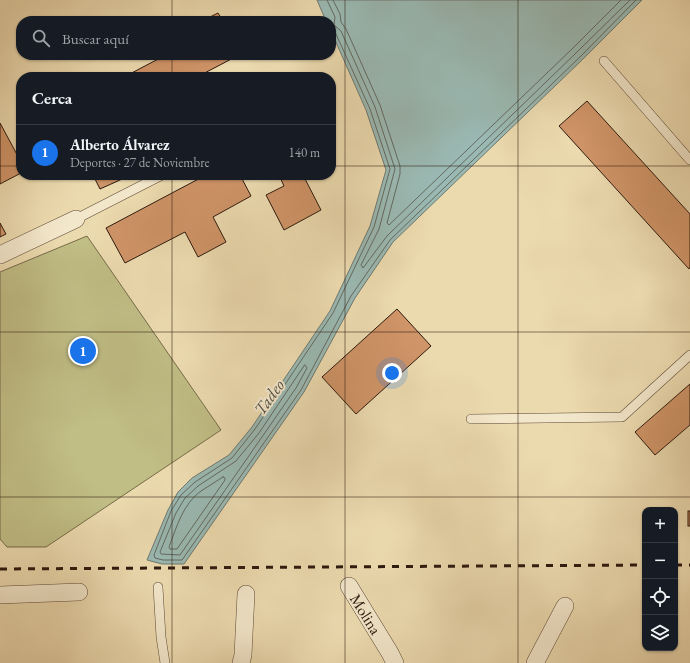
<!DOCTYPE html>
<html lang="es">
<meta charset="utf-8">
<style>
body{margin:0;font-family:"EB Garamond",serif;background:#242831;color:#f1f3f6}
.controls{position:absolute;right:12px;bottom:12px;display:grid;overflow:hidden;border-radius:8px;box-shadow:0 1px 3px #0004}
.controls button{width:36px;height:36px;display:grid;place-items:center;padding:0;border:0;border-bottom:1px solid #363941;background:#171b24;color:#f1f3f6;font:20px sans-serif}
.you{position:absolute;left:392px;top:373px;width:14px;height:14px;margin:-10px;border:3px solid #fff;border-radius:50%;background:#1a73e8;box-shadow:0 0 0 6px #1a73e833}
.badge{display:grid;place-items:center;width:26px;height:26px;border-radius:50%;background:#1a73e8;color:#fff;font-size:13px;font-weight:700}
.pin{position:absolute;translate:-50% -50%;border:2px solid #fff;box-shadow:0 1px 4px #0006}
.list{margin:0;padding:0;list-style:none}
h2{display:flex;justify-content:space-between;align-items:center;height:52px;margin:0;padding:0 16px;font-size:17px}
h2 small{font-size:13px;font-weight:400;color:#9ea1a6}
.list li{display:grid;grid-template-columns:26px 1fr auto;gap:12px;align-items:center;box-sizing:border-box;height:56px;padding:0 16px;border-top:1px solid #363941}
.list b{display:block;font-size:15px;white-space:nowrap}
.list p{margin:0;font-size:13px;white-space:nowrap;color:#9ea1a6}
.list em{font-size:13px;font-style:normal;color:#9ea1a6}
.icon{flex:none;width:22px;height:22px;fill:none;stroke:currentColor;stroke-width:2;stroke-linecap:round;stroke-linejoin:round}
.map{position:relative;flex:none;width:690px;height:663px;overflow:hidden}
.search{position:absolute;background:#171b24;box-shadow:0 1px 3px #0004;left:16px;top:16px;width:320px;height:44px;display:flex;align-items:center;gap:10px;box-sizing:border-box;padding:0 14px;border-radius:16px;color:#9ea1a6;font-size:15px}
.panel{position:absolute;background:#171b24;box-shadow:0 1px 3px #0004;left:16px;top:72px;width:320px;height:108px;border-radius:16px}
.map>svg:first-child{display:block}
.green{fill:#c0bd85;stroke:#766b4a}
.water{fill:#9ab9b3;stroke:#6e7971}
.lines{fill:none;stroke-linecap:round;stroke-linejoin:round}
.shore{stroke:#636960;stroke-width:1}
.building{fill:#cf9467;stroke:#2c190e}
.lane-casing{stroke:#5c4936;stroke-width:10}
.street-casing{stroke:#5c4936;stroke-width:18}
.lane{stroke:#f3e7cb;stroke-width:9}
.street{stroke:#f3e7cb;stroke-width:17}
.rail{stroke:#2c190e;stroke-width:3;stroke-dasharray:7 7;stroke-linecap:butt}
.grid{fill:none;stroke:#2c190e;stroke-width:1;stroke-opacity:0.55}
.labels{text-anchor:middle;stroke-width:4;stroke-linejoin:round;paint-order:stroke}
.street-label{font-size:16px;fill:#2c190e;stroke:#f3e7cb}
.water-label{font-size:17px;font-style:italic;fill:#525148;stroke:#f3e7cb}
</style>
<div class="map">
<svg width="690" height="663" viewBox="0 0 690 663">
<rect width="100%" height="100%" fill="#ecdaaf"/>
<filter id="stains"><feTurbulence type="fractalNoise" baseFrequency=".005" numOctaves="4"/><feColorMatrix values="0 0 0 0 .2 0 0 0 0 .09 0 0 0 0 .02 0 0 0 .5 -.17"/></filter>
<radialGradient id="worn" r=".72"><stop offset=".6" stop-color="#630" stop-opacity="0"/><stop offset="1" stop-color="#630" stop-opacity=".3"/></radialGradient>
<!-- green -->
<path class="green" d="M 87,236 L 221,430 L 46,547 L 7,547 L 0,539 L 0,272 Z"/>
<!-- water -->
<path class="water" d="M 317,0 L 642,0 L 583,59 L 393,242 L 355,298 L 304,392 L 184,564 L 162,564 L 147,560 L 168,510 L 178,492 L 192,478 L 229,455 L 252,427 L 330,311 L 370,226 L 386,170 L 366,110 L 331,31 L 331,21 L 326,21 Z"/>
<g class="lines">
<!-- shore -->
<g class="shore">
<path d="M 327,0 L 335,17 L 334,25 L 341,31 L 375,107 L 395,169 L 379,229 L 361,265 L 363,268 L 387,236 L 577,52 L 630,0"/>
<path d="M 333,0 L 340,14 L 341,22 L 346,29 L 380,105 L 400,166 L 400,174 L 387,223 L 389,225 L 573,48 L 621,0"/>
<path d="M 331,31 L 334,31 L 336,34 L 370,109 L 390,169 L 374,227 L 333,313 L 255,429 L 232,458 L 195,482 L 181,495 L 171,511 L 154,555 L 155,558 L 163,560 L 182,560 L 301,390 L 351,296 L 390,240 L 581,56 L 636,0"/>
<path d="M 305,365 L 307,368 L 296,388 L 180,555 L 161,554 L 160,552 L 176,513 L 185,498 L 198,486 L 236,461 L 259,433 Z"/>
<path d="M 223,477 L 225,478 L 225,480 L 177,549 L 170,549 L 169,547 C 177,526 183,504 201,491 C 208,486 216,482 223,477 Z"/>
</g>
</g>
<!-- building -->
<g class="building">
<path d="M 218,13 L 223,21 L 202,21 Z"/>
<path d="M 161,55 L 239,55 L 197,77 L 124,77 L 162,57 Z"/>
<path d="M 587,101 L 690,214 L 690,267 L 689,269 L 559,126 Z"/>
<path d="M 0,123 L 21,162 L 21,173 L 0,184 Z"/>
<path d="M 93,175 L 131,175 L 100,189 Z"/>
<path d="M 206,175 L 240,175 L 251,196 L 213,217 L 226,242 L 198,257 L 185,232 L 125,263 L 106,228 Z"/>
<path d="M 279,175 L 303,175 L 321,210 L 284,230 L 266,195 L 284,186 Z"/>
<path d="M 0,223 L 6,234 L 0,237 Z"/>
<path d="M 397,309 L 431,346 L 356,414 L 322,377 Z"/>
<path d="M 690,384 L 690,425 L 655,455 L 635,432 Z"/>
<rect x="688" y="511" width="2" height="15"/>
</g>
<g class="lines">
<defs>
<g id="lane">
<path d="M 604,61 L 690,160"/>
<path d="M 76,219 L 162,175"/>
<path d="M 471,419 L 622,417 L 690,355"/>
<path d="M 158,587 L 161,637 L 165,663"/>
</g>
<g id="street">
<path d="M 0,255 L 76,219"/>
<path d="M 349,586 L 390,653 L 395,663"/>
<path d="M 0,595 L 79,592"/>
<path d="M 241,663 L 243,655 L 246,594"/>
<path d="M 535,663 L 565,606"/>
</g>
</defs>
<!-- lane casing -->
<use href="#lane" class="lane-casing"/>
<!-- street casing -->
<use href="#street" class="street-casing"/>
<!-- lane -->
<use href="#lane" class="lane"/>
<!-- street -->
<use href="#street" class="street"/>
<!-- rail -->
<g class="rail">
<path d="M 675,565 L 690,565"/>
<path d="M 0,569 L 645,565"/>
</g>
</g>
<!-- grid -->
<path class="grid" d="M 172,0 L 172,21M 345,0 L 345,663M 518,0 L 518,663M 172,55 L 172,77M 0,166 L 21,166M 331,166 L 690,166M 172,175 L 172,663M 0,332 L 690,332M 0,497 L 690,497"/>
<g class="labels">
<!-- street labels -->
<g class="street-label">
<text transform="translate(366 614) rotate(58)" y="6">Molina</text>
</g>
<!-- water labels -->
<g class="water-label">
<text transform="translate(269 397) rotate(-54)" y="6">Tadeo</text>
</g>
</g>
<rect width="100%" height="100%" filter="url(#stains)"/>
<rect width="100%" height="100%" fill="url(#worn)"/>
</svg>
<div class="controls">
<button>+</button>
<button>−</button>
<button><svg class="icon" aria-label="locate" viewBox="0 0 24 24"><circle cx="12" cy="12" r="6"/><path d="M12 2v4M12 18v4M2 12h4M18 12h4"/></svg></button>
<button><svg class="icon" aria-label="layers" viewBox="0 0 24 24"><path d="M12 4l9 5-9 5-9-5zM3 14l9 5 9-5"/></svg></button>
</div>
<div class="you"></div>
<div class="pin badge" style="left:83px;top:351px">1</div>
<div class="search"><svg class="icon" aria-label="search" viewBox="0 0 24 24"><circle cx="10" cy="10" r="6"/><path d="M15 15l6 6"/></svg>Buscar aquí</div>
<section class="panel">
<h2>Cerca<small></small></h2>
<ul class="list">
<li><span class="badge">1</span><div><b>Alberto Álvarez</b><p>Deportes · 27 de Noviembre</p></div><em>140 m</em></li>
</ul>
</section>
</div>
